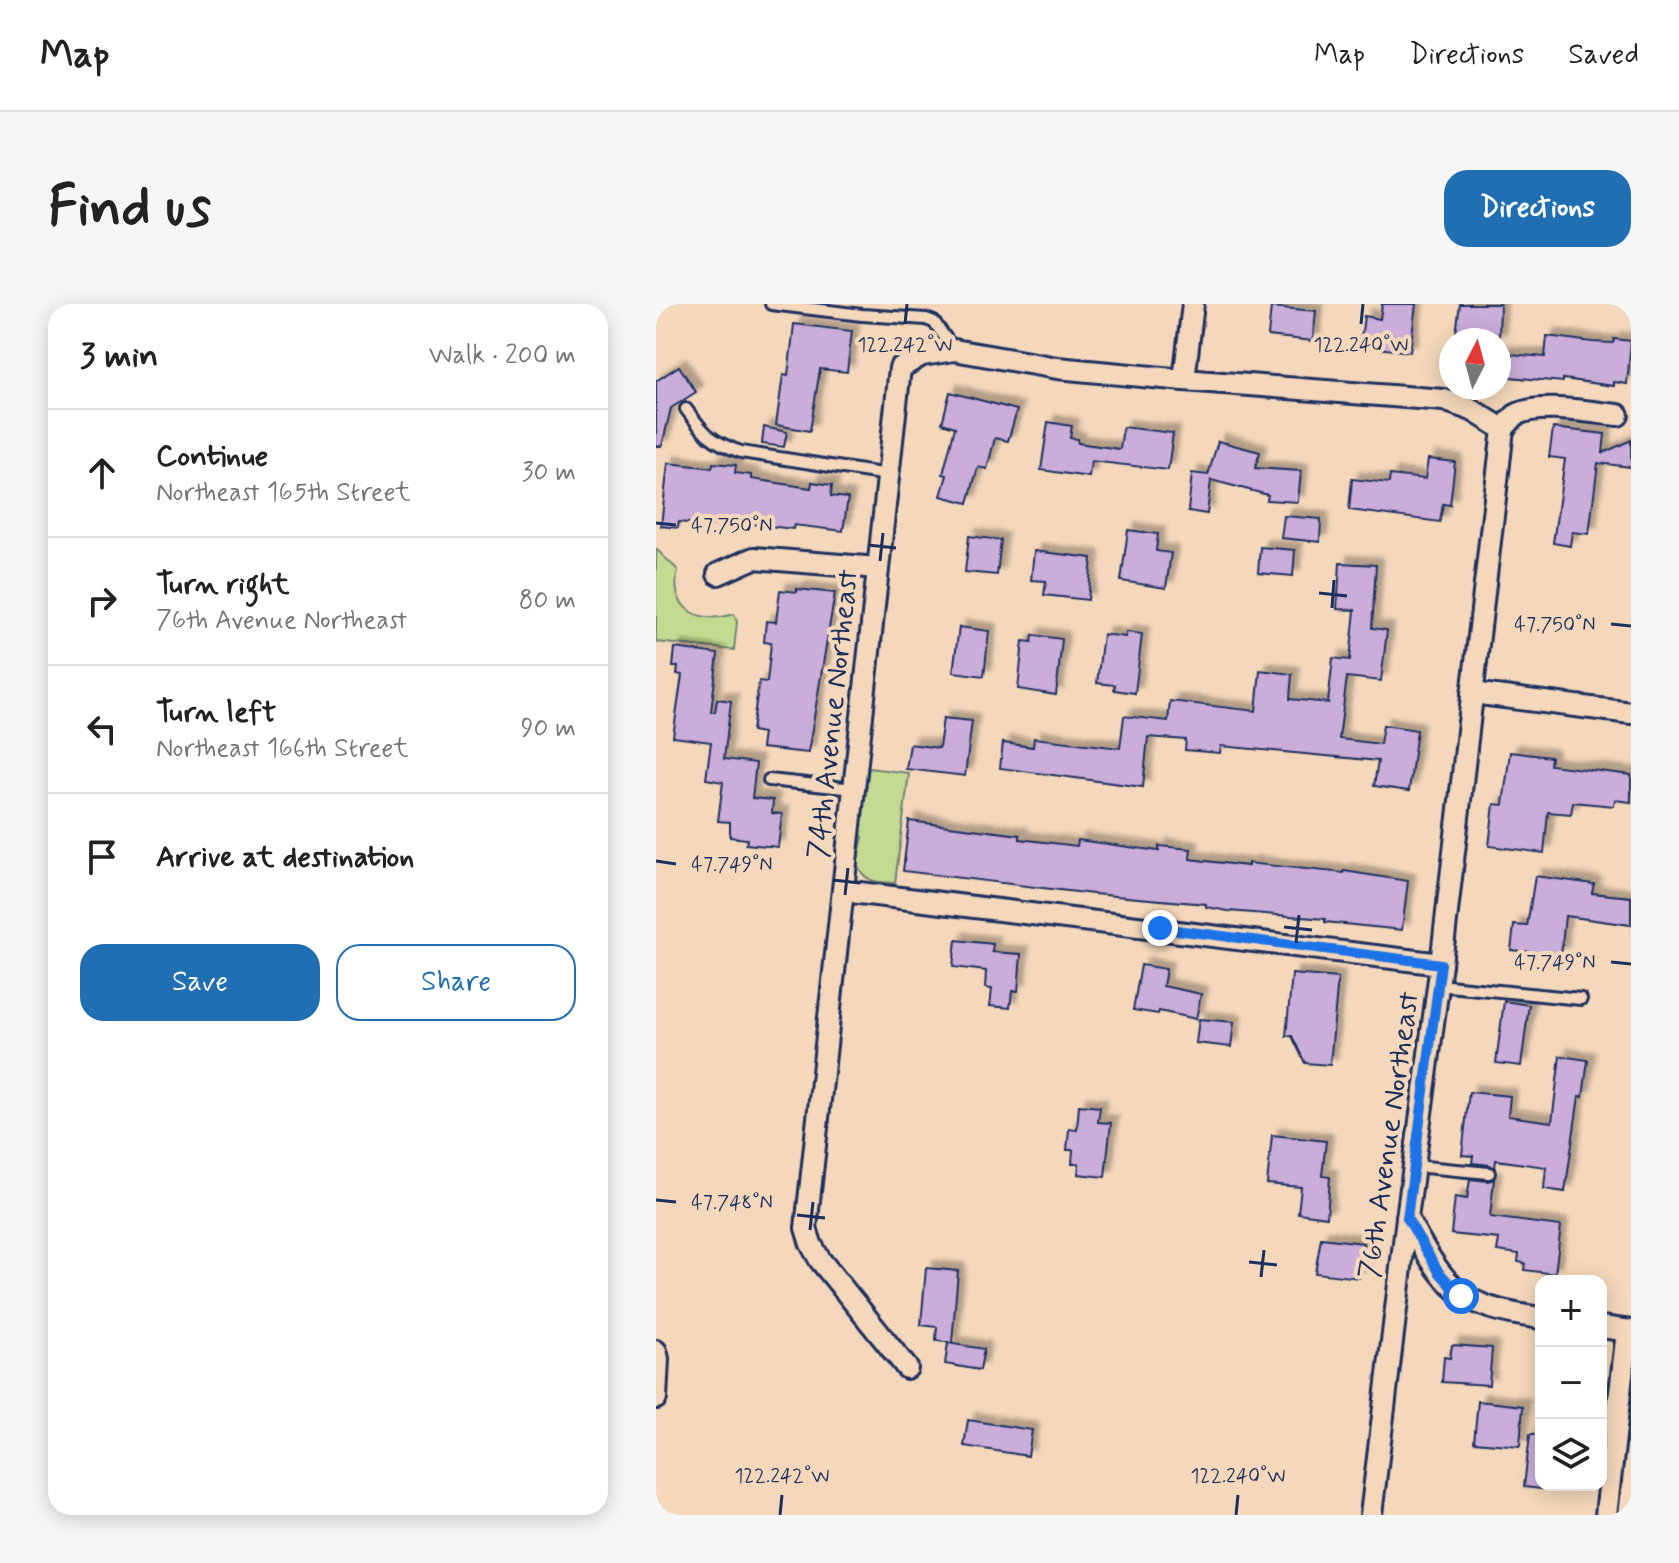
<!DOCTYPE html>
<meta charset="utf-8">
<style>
body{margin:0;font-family:Mynerve,sans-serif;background:#f6f6f6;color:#222}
.controls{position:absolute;right:24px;bottom:24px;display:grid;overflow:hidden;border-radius:16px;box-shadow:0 4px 20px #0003}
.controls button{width:72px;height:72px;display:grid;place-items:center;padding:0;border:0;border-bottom:2px solid #e0e0e0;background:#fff;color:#222;font:40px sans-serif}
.compass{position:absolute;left:783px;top:24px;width:72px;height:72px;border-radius:50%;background:#fff;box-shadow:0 4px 20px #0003;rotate:6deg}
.stop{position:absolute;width:24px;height:24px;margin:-18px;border:6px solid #1a73e8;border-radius:50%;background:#fff}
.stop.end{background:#1a73e8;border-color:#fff;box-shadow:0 2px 8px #0008}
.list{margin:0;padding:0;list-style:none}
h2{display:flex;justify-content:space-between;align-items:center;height:104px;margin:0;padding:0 32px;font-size:34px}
h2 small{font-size:26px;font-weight:400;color:#767676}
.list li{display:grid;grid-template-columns:52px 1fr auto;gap:24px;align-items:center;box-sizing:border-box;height:128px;padding:0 32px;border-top:2px solid #e0e0e0}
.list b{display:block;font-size:30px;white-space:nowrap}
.list p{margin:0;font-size:26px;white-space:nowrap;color:#767676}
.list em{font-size:26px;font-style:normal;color:#767676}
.actions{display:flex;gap:16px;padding:24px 32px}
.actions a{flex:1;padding:18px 0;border:2px solid #1f6fb2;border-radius:24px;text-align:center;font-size:28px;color:#1f6fb2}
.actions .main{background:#1f6fb2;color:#fff}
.icon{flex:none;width:44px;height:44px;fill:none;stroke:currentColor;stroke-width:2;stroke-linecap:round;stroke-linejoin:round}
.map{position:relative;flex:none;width:975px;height:1211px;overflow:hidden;border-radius:24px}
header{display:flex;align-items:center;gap:48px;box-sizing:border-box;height:112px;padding:0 40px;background:#fff;border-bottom:2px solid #e0e0e0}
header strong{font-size:38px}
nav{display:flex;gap:44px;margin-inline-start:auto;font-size:28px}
.intro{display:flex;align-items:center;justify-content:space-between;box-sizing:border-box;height:192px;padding:0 48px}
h1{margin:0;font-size:56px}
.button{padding:20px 36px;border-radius:24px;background:#1f6fb2;color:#fff;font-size:28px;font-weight:700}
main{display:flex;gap:48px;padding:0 48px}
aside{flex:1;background:#fff;border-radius:24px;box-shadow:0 4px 20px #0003}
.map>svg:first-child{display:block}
.green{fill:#c4da90;stroke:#708477;stroke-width:2}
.building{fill:#cbadd9;stroke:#1b2f5e;stroke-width:2;filter:url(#shadow)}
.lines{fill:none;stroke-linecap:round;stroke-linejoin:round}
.lane-casing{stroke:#1b2f5e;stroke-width:16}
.street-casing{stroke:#1b2f5e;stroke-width:26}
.lane{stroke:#f5d8bb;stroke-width:10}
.street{stroke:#f5d8bb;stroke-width:20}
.route{stroke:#1a73e8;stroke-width:10}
.ticks{fill:none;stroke:#1b2f5e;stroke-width:3}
.labels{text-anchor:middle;stroke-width:8;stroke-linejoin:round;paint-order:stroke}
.street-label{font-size:30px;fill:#1b2f5e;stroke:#f5d8bb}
.ticks-label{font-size:20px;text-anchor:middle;fill:#1b2f5e;stroke:#f5d8bb;stroke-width:8;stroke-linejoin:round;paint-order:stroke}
</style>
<header>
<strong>Map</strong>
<nav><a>Map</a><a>Directions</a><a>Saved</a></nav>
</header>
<div class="intro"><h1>Find us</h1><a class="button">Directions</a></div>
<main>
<aside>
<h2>3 min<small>Walk · 200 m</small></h2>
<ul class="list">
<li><svg class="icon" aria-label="ahead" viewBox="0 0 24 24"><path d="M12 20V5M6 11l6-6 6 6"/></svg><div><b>Continue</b><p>Northeast 165th Street</p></div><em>30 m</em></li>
<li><svg class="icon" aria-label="right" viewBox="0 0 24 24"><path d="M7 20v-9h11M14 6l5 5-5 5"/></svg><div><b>Turn right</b><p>76th Avenue Northeast</p></div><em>80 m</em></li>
<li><svg class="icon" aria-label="left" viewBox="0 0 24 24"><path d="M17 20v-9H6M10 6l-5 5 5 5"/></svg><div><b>Turn left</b><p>Northeast 166th Street</p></div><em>90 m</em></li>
<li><svg class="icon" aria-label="arrive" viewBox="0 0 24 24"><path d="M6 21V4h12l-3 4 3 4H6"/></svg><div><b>Arrive at destination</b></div></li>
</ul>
<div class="actions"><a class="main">Save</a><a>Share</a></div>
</aside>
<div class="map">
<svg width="975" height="1211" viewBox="0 0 975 1211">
<defs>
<filter id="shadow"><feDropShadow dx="7" dy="-7" stdDeviation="2" flood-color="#0004"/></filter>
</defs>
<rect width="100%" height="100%" fill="#f5d8bb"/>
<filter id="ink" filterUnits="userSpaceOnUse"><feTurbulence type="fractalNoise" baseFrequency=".0125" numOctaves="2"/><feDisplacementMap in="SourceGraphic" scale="16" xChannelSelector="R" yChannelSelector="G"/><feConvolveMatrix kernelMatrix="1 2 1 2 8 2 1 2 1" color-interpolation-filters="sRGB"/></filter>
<g filter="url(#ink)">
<!-- green -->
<g class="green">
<path d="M 0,245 L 22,266 C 13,305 43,321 78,310 L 81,318 L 78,346 L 0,338 Z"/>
<path d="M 213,464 L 253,469 L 239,579 C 220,578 209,579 201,560 L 207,533 L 204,528 Z"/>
</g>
<!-- building -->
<g class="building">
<path d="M 726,0 L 760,0 L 754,48 L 704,42 L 708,12 L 724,15 Z"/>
<path d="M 804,0 L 844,0 L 843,36 L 799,36 Z"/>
<path d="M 615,3 L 660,7 L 657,37 L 612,32 Z"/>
<path d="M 138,20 L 196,27 L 191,68 L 164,65 L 154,127 L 120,121 L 127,71 L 132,72 Z"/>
<path d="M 891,32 L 936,38 L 957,39 L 958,35 L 975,37 L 971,80 L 958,78 L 958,82 L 907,75 L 907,78 L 843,72 L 843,49 L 889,53 Z"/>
<path d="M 23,62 L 40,88 L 15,104 L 6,142 L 0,142 L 0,77 Z"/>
<path d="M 294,88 L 361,106 L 352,137 L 339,134 L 331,165 L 322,163 L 312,199 L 285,192 L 291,171 L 287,170 L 299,123 L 286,119 Z"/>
<path d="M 392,118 L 416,122 L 414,134 L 421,135 L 422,139 L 464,145 L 467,123 L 517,129 L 512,166 L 435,157 L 433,173 L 385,166 Z"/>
<path d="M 108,123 L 131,128 L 128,143 L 106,140 Z"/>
<path d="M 897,124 L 949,130 L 947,149 L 975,136 L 975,163 L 942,159 L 933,230 L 916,228 L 914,242 L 897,239 L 909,155 L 893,153 Z"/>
<path d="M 562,137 L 604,148 L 599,164 L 645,167 L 642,198 L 611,196 L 612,191 L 555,176 L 551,210 L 532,207 L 536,169 L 552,171 Z"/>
<path d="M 772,155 L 799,158 L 794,201 L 787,200 L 784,218 L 693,206 L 696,175 L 733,179 L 734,171 L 769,175 Z"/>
<path d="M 12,159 L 56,164 L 57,159 L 80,161 L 79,169 L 95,171 L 95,175 L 155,184 L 156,178 L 176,181 L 175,192 L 192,194 L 187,227 L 138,221 L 137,225 L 71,217 L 71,221 L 65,222 L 23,218 L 22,224 L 5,222 Z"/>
<path d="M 628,212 L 665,215 L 664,238 L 625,234 Z"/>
<path d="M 472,226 L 502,230 L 500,247 L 515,249 L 510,284 L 465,277 Z"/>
<path d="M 313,232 L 345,236 L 341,271 L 309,268 Z"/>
<path d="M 604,243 L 639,246 L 637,272 L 602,269 Z"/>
<path d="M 378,247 L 436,254 L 432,296 L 388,291 L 390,277 L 375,276 Z"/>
<path d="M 684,259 L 720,261 L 716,324 L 731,326 L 725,377 L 691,373 L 683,435 L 724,440 L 727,421 L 761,426 L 753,487 L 718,482 L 722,457 L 565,442 L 564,449 L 529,446 L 530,436 L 492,433 L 487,483 L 344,464 L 347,439 L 377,443 L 378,434 L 464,444 L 468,412 L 512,417 L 514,397 L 600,407 L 604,366 L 636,370 L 634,395 L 672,399 L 677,354 L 694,356 L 699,306 L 681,305 Z"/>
<path d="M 141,285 L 179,289 L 152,449 L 105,444 L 107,429 L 96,427 L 103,377 L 111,378 L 115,339 L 108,338 L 110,317 L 120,318 L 124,286 L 141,288 Z"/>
<path d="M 303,323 L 333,327 L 328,372 L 297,368 Z"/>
<path d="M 470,328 L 486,330 L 479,389 L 458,386 L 459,381 L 441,379 L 447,330 L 470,333 Z"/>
<path d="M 377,331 L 406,335 L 400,391 L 362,385 L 367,337 L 376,338 Z"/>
<path d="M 19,344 L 62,350 L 55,408 L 59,408 L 61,395 L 75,397 L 68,455 L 100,459 L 96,494 L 117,496 L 116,509 L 126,510 L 122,543 L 90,540 L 91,535 L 74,533 L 74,518 L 62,517 L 67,478 L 50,475 L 55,438 L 17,433 L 26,371 L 21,370 L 22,363 L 17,363 Z"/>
<path d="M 287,414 L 316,417 L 309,472 L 250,465 L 254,440 L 283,444 Z"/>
<path d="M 854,448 L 895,453 L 894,461 L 975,471 L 975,498 L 959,496 L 958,502 L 917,498 L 915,510 L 892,508 L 888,549 L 833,542 L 838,500 L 847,501 Z"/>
<path d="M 253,517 L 364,531 L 364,535 L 421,542 L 422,536 L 503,547 L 503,542 L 535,545 L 534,555 L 592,562 L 592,559 L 688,569 L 688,567 L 752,577 L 746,626 L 669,618 L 669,615 L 572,607 L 550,603 L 550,600 L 437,590 L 247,567 Z"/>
<path d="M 879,572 L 938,580 L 936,589 L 975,593 L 975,621 L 909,612 L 905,651 L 855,646 L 858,621 L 871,622 Z"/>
<path d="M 300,636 L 337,640 L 336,648 L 365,650 L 362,687 L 356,687 L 354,704 L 334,702 L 336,685 L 329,684 L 330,667 L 297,663 Z"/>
<path d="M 485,661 L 510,665 L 507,682 L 545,690 L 540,715 L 503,707 L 502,710 L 477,706 Z"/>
<path d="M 636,670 L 682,674 L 674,761 L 649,759 L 636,732 L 630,732 Z"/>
<path d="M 848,697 L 873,701 L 865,762 L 840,759 Z"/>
<path d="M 543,715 L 578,718 L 575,743 L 540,739 Z"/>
<path d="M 904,752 L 932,756 L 927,793 L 923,792 L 909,888 L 888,885 L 890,863 L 840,856 L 839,864 L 834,861 L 816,859 L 817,852 L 806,851 L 813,788 L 854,792 L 852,812 L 896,818 Z"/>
<path d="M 423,801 L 444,803 L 442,818 L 455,819 L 449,873 L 422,870 L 423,860 L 416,860 L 417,846 L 411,846 L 413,825 L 421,826 Z"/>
<path d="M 616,831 L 670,837 L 666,872 L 674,873 L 671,913 L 642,909 L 645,883 L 611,880 Z"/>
<path d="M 814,875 L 832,877 L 838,875 L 834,913 L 905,922 L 899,970 L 868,966 L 869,959 L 862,958 L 863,950 L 841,947 L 843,935 L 795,930 L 799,893 L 811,895 Z"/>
<path d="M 665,934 L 707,939 L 703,974 L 659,969 Z"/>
<path d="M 270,964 L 302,967 L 296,1039 L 280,1037 L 281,1023 L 265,1021 Z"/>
<path d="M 292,1039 L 328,1045 L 324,1066 L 289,1060 Z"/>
<path d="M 796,1041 L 836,1044 L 833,1081 L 786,1078 L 788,1053 L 794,1054 Z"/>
<path d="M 822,1097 L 867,1102 L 864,1142 L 818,1138 Z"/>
<path d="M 312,1116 L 376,1126 L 372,1152 L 308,1142 Z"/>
<path d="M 874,1130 L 885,1130 L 885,1185 L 868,1183 Z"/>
</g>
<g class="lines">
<defs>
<g id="lane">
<path d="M 115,0 L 206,11 L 270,15 L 278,18 L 298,46"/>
<path d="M 30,105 C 48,129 55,138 85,148 L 232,171"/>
<path d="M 113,476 L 198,485"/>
<path d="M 782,681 L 925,695"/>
<path d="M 758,862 L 833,869"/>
</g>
<g id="street">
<path d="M 528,76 L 537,0"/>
<path d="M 847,125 C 851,121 856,114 860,111 C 882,98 938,109 962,111"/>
<path d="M 62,270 L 98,254 L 222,264"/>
<path d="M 816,389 L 975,409"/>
<path d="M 187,587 L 785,660"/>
<path d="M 751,914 C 790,985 802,1003 885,1014"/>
<path d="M 945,1023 L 975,1027"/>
<path d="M 0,1047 L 2,1055 L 0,1094"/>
<path d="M 251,1064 L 164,956 L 155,940 L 150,924 L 244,64 L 266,51 L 298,46 L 401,64 L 528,76 L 788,96 L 816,106 L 847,125"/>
<path d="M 715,1211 L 751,914 L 785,660 L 847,125"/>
<path d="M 950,1211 L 971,1027"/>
</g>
</defs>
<!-- lane casing -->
<use href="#lane" class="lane-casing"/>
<!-- street casing -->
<use href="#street" class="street-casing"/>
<!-- lane -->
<use href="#lane" class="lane"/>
<!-- street -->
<use href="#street" class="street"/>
</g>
</g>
<g class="lines" filter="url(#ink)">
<!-- route -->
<path class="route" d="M 504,624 L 785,660 L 751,914 L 783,968 L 805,992"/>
</g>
<!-- ticks -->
<path class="ticks" d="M 249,20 L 251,0M 705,20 L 707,0M 0,219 L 20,221M 212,241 L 240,244M 224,257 L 227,229M 663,289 L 691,292M 676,304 L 678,276M 955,320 L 975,322M 0,557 L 20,560M 177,576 L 204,579M 189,591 L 192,564M 628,623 L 656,626M 640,639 L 643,611M 955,658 L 975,660M 0,896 L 20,898M 141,911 L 169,914M 154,926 L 157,898M 593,958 L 621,961M 605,973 L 608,946M 124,1211 L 126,1191M 580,1211 L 582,1191"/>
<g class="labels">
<!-- street labels -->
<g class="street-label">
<text transform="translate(176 410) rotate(-84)" y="10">74th Avenue Northeast</text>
<text transform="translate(732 831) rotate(-82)" y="10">76th Avenue Northeast</text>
</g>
</g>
<g class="ticks-label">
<text x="249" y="47">122.242°W</text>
<text x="705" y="47">122.240°W</text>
<text x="76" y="228">47.750°N</text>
<text x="899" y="327">47.750°N</text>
<text x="76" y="567">47.749°N</text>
<text x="899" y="665">47.749°N</text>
<text x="76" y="905">47.748°N</text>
<text x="126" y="1178">122.242°W</text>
<text x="582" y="1178">122.240°W</text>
</g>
</svg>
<div class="controls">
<button>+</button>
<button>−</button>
<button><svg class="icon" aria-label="layers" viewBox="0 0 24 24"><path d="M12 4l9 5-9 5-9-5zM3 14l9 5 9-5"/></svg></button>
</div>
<svg class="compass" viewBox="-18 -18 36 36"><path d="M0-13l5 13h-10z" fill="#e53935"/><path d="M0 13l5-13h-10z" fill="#767676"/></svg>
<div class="stop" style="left:805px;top:992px"></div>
<div class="stop end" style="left:504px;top:624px"></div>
</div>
</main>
